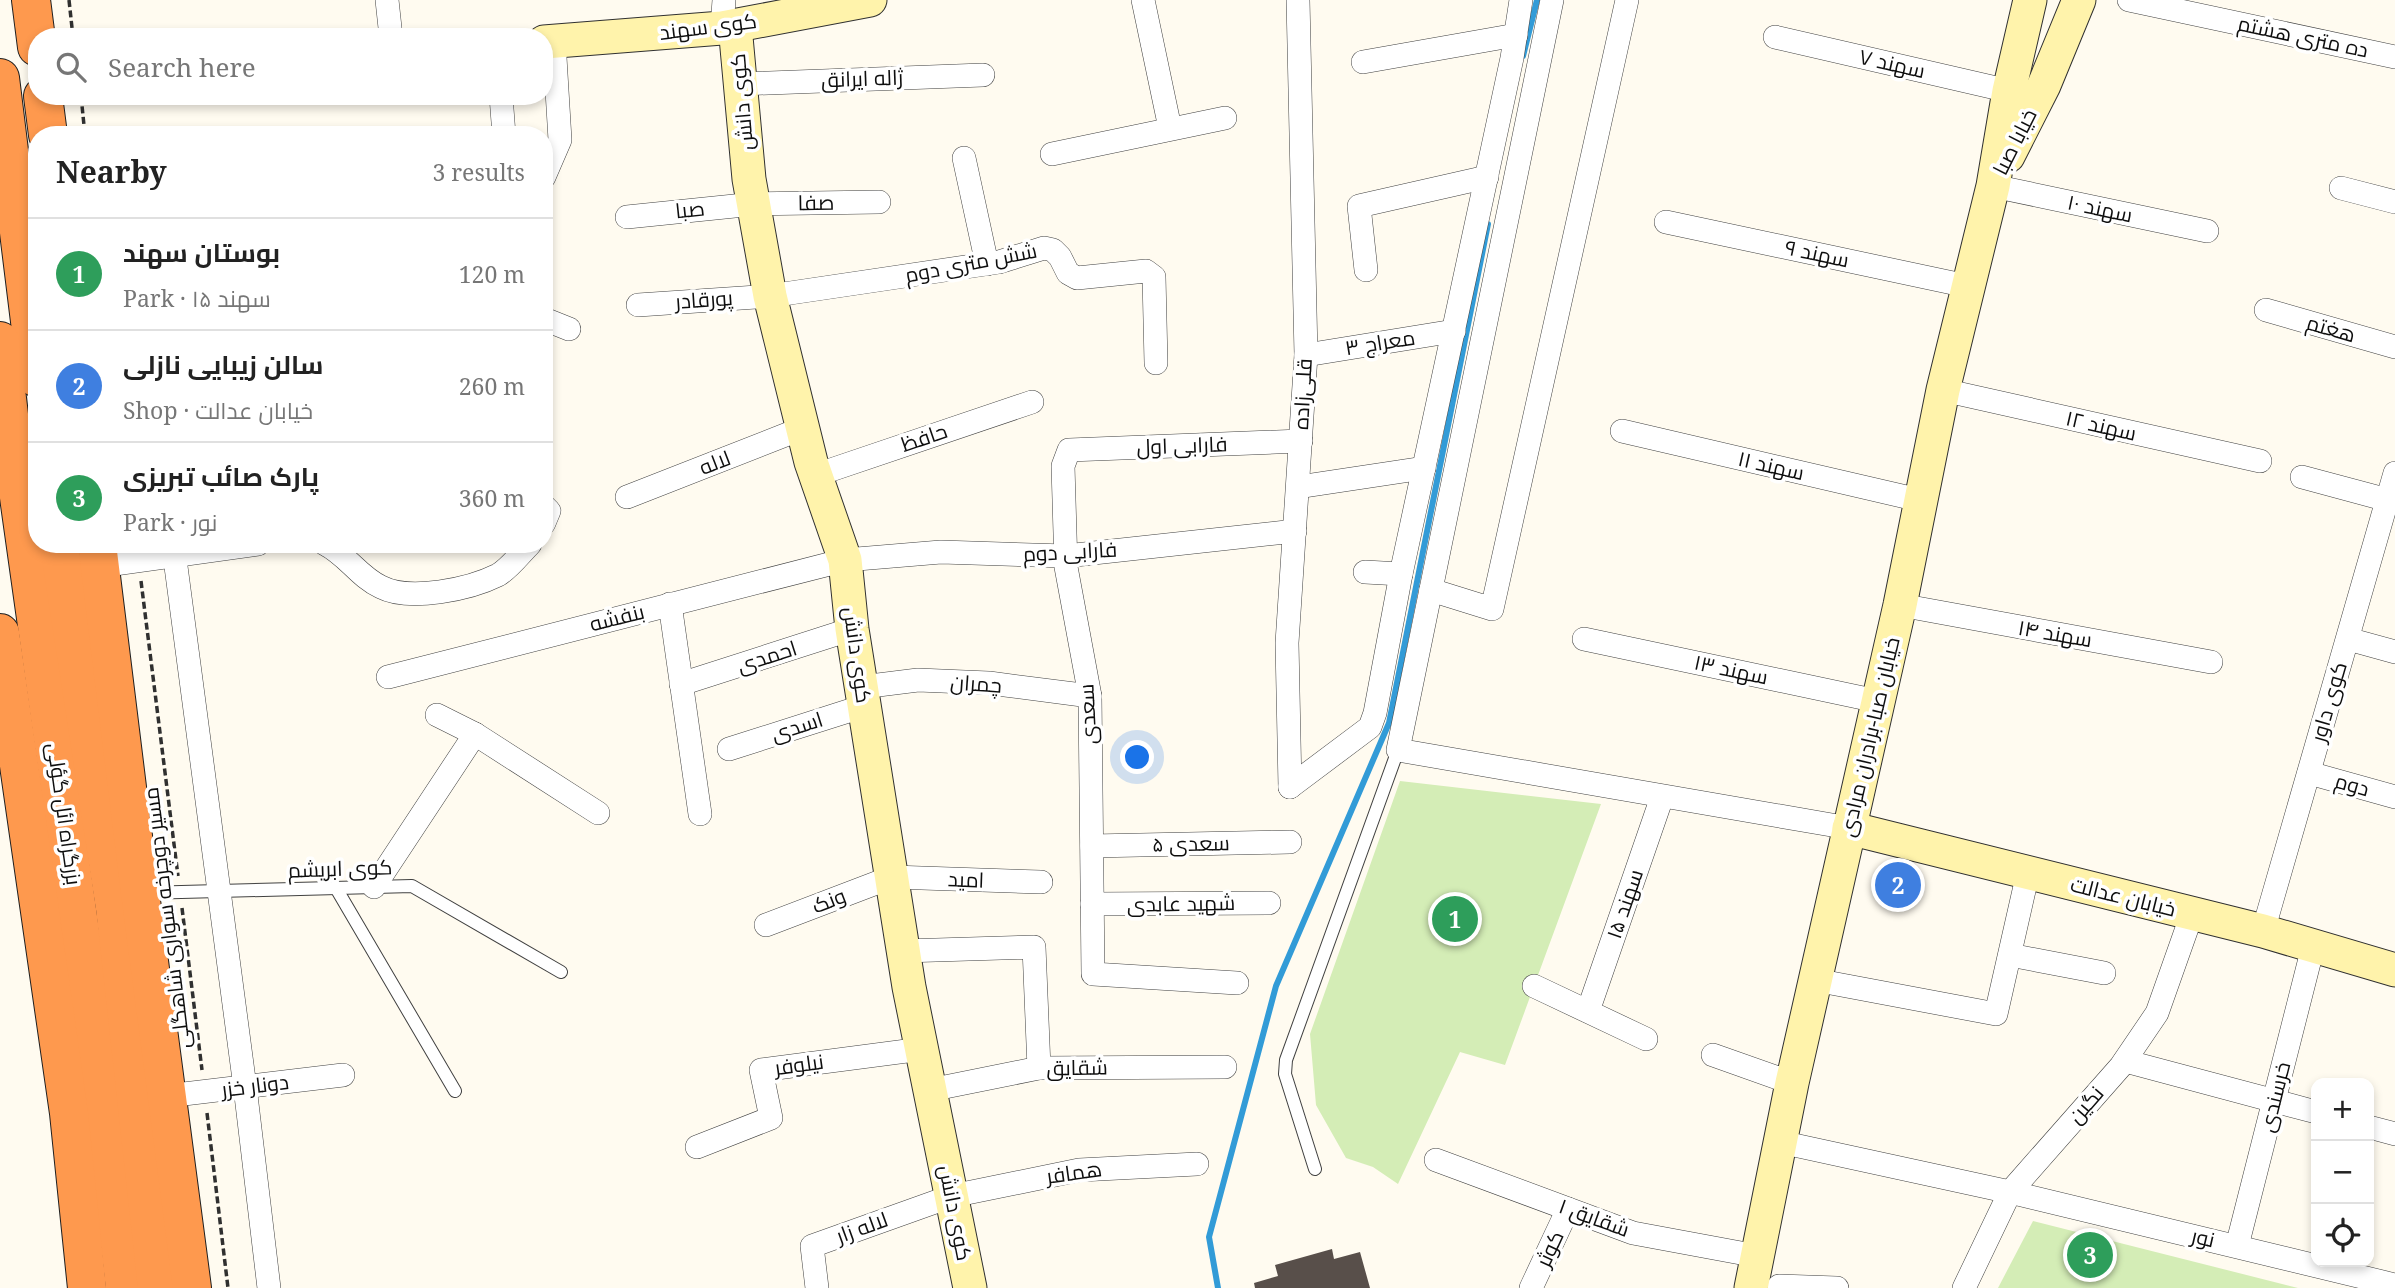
<!DOCTYPE html>
<meta charset="utf-8">
<style>
body{margin:0;font-family:"Noto Serif",Cairo,serif;background:#f6f6f6;color:#222}
.controls{position:absolute;right:21px;bottom:21px;display:grid;overflow:hidden;border-radius:14px;box-shadow:0 4px 10px #0003}
.controls button{width:63px;height:63px;display:grid;place-items:center;padding:0;border:0;border-bottom:2px solid #e0e0e0;background:#fff;color:#222;font:35px sans-serif}
.you{position:absolute;left:1138px;top:758px;width:24px;height:24px;margin:-18px;border:5px solid #fff;border-radius:50%;background:#1a73e8;box-shadow:0 0 0 10px #1a73e833}
.badge{display:grid;place-items:center;width:46px;height:46px;border-radius:50%;background:#1a73e8;color:#fff;font-size:23px;font-weight:700}
.pin{position:absolute;translate:-50% -50%;border:4px solid #fff;box-shadow:0 2px 7px #0006}
.list{margin:0;padding:0;list-style:none}
h2{display:flex;justify-content:space-between;align-items:center;height:91px;margin:0;padding:0 28px;font-size:30px}
h2 small{font-size:23px;font-weight:400;color:#767676}
.list li{display:grid;grid-template-columns:46px 1fr auto;gap:21px;align-items:center;box-sizing:border-box;height:112px;padding:0 28px;border-top:2px solid #e0e0e0}
.list b{display:block;font-size:26px;white-space:nowrap}
.list p{margin:0;font-size:23px;white-space:nowrap;color:#767676}
.list em{font-size:23px;font-style:normal;color:#767676}
.icon{flex:none;width:38px;height:38px;fill:none;stroke:currentColor;stroke-width:2;stroke-linecap:round;stroke-linejoin:round}
.map{position:relative;flex:none;width:2395px;height:1288px;overflow:hidden}
.search{position:absolute;background:#fff;box-shadow:0 4px 10px #0003;left:28px;top:28px;width:525px;height:77px;display:flex;align-items:center;gap:18px;box-sizing:border-box;padding:0 24px;border-radius:28px;color:#767676;font-size:26px}
.panel{position:absolute;background:#fff;box-shadow:0 4px 10px #0003;left:28px;top:126px;width:525px;height:427px;border-radius:28px}
.map>svg:first-child{display:block}
.green{fill:#d4edb6}
.lines{fill:none;stroke-linecap:round;stroke-linejoin:round}
.stream{stroke:#329bd7;stroke-width:6}
.building{fill:#584f4a}
.lane-casing{stroke:#414141;stroke-width:14}
.street-casing{stroke:#414141;stroke-width:24}
.secondary-casing{stroke:#303030;stroke-width:35}
.highway-casing{stroke:#1f1f1f;stroke-width:40}
.path{stroke:#303030;stroke-width:3.5;stroke-dasharray:7 3.5;stroke-linecap:butt}
.lane{stroke:#fff;stroke-width:12}
.street{stroke:#fff;stroke-width:23}
.secondary{stroke:#fff3ab;stroke-width:33}
.highway{stroke:#fe994e;stroke-width:38}
.labels{text-anchor:middle;stroke-width:7;stroke-linejoin:round;paint-order:stroke}
.street-label{font-size:21px;fill:#0e0e0e;stroke:#fff}
</style>
<div class="map">
<svg width="2395" height="1288" viewBox="0 0 2395 1288">
<rect width="100%" height="100%" fill="#fffbf0"/>
<!-- green -->
<g class="green">
<path d="M 1400,781 L 1601,804 L 1505,1065 L 1460,1052 L 1398,1184 L 1373,1167 L 1346,1158 L 1316,1105 L 1310,1034 Z"/>
<path d="M 2033,1221 L 2298,1288 L 1998,1288 Z"/>
</g>
<g class="lines">
<!-- stream -->
<g class="stream">
<path d="M 1523,56 L 1537,0"/>
<path d="M 1218,1288 L 1209,1237 L 1276,986 L 1389,723 L 1488,224"/>
</g>
</g>
<!-- building -->
<path class="building" d="M 1332,1249 L 1334,1259 L 1360,1252 L 1370,1288 L 1255,1288 L 1254,1283 L 1278,1276 L 1275,1265 Z"/>
<g class="lines">
<defs>
<g id="lane">
<path d="M 336,888 L 455,1091"/>
<path d="M 144,893 L 412,886 L 561,972"/>
<path d="M 1315,1169 L 1285,1074 L 1286,1060 L 1398,750"/>
</g>
<g id="street">
<path d="M 387,0 L 391,37"/>
<path d="M 1143,0 L 1170,128"/>
<path d="M 1552,0 L 1398,750 L 1849,828"/>
<path d="M 2129,0 L 2395,57"/>
<path d="M 722,28 L 724,0"/>
<path d="M 1775,37 L 2009,91"/>
<path d="M 1363,62 L 1516,35"/>
<path d="M 740,84 L 983,75"/>
<path d="M 501,96 L 504,135"/>
<path d="M 1052,154 L 1225,118"/>
<path d="M 964,158 L 987,264"/>
<path d="M 544,177 L 560,140 L 554,41"/>
<path d="M 1993,186 L 2207,231"/>
<path d="M 2341,188 L 2395,202"/>
<path d="M 627,217 L 754,204 L 879,202"/>
<path d="M 1666,222 L 1967,286"/>
<path d="M 1366,270 L 1359,206 L 1487,177"/>
<path d="M 638,305 L 770,296 L 999,262 L 1044,248 L 1053,250 L 1060,257 L 1068,273 L 1077,278 L 1146,271 L 1154,277 L 1156,363"/>
<path d="M 2266,310 L 2395,347"/>
<path d="M 544,319 L 569,329"/>
<path d="M 1306,355 L 1454,331"/>
<path d="M 1943,390 L 2260,461"/>
<path d="M 1622,431 L 1919,500"/>
<path d="M 816,475 L 1032,402"/>
<path d="M 2302,477 L 2395,502"/>
<path d="M 1298,487 L 1424,468"/>
<path d="M 627,497 L 803,428"/>
<path d="M 544,506 L 549,511 L 544,523"/>
<path d="M 173,544 L 245,1087 L 269,1288"/>
<path d="M 325,544 C 347,555 359,577 381,587 C 410,602 470,589 498,575 C 510,568 520,554 530,544"/>
<path d="M 100,566 L 258,544"/>
<path d="M 1365,572 L 1401,574"/>
<path d="M 1431,590 L 1492,609 L 1627,0"/>
<path d="M 670,604 L 700,814"/>
<path d="M 1900,605 L 2211,662"/>
<path d="M 1584,639 L 1877,701"/>
<path d="M 2348,639 L 2395,652"/>
<path d="M 388,677 L 845,560 L 941,552 L 1066,556 L 1295,531"/>
<path d="M 681,684 L 852,629"/>
<path d="M 862,687 L 918,680 L 989,683 L 1090,696"/>
<path d="M 437,715 L 475,734 L 598,813"/>
<path d="M 729,749 L 864,706"/>
<path d="M 2309,773 L 2395,797"/>
<path d="M 1290,787 L 1370,727 L 1375,713 L 1401,574 L 1512,58 L 1521,0"/>
<path d="M 1290,787 L 1287,643 L 1306,355 L 1298,0"/>
<path d="M 1092,846 L 1290,842"/>
<path d="M 374,887 L 475,734"/>
<path d="M 1092,904 L 1269,903"/>
<path d="M 766,925 L 892,877 L 1041,882"/>
<path d="M 2263,931 L 2395,473"/>
<path d="M 903,951 L 1034,947 L 1039,1068"/>
<path d="M 2010,955 L 2104,973"/>
<path d="M 1815,980 L 1996,1014 L 2028,873"/>
<path d="M 1237,983 L 1093,974 L 1090,696 L 1066,567 L 1063,466 L 1069,450 L 1301,441"/>
<path d="M 1534,986 L 1646,1039"/>
<path d="M 1588,1011 L 1662,797"/>
<path d="M 1713,1055 L 1792,1083"/>
<path d="M 2125,1061 L 2316,1112"/>
<path d="M 930,1090 L 1039,1068 L 1225,1067"/>
<path d="M 167,1096 L 343,1075"/>
<path d="M 2369,1127 L 2395,1134"/>
<path d="M 1780,1142 L 2010,1192 L 2395,1285"/>
<path d="M 697,1147 L 771,1118 L 761,1070 L 922,1049"/>
<path d="M 1436,1160 L 1633,1233 L 1757,1256"/>
<path d="M 2237,1246 L 2313,947"/>
<path d="M 1779,1286 L 1837,1288"/>
<path d="M 817,1288 L 812,1246 L 952,1196 L 1079,1170 L 1197,1164"/>
<path d="M 1531,1288 L 1568,1209"/>
<path d="M 1964,1288 L 2010,1192 L 2121,1066 L 2157,1013 L 2192,914"/>
</g>
<g id="secondary">
<path d="M 735,26 L 749,179 L 770,296 L 811,462 L 845,560 L 852,629 L 909,987 L 970,1288"/>
<path d="M 544,42 L 722,28 L 870,0"/>
<path d="M 2008,156 L 2044,85 L 2079,0"/>
<path d="M 1849,828 L 2263,931 L 2395,970"/>
<path d="M 1751,1288 L 1792,1083 L 1900,605 L 1943,390 L 1993,186 L 2009,91 L 2030,0"/>
</g>
<g id="highway">
<path d="M 31,0 L 37,47"/>
<path d="M 0,78 L 37,378"/>
<path d="M 43,96 L 48,135"/>
<path d="M 0,341 L 19,497 L 101,1081 L 125,1288"/>
<path d="M 59,544 L 115,908 L 157,1288"/>
<path d="M 97,544 L 140,893 L 192,1288"/>
<path d="M 0,633 L 69,1113 L 87,1288"/>
</g>
</defs>
<!-- lane casing -->
<use href="#lane" class="lane-casing"/>
<!-- street casing -->
<use href="#street" class="street-casing"/>
<!-- secondary casing -->
<use href="#secondary" class="secondary-casing"/>
<!-- highway casing -->
<use href="#highway" class="highway-casing"/>
<!-- path -->
<g class="path">
<path d="M 69,0 L 73,37"/>
<path d="M 81,96 L 85,135"/>
<path d="M 141,581 L 178,876"/>
<path d="M 182,908 L 202,1070"/>
<path d="M 207,1113 L 228,1288"/>
</g>
<!-- lane -->
<use href="#lane" class="lane"/>
<!-- street -->
<use href="#street" class="street"/>
<!-- secondary -->
<use href="#secondary" class="secondary"/>
<!-- highway -->
<use href="#highway" class="highway"/>
</g>
<g class="labels">
<!-- street labels -->
<g class="street-label">
<text transform="translate(708 27) rotate(-7)" y="7">کوی سهند</text>
<text transform="translate(2303 37) rotate(12)" y="7">ده متری هشتم</text>
<text transform="translate(1892 64) rotate(13)" y="7">سهند ۷</text>
<text transform="translate(862 79) rotate(-2)" y="7">ژاله ایرانق</text>
<text transform="translate(742 102) rotate(-95)" y="7">کوی دانش</text>
<text transform="translate(2015 142) rotate(-63)" y="7">خیابا صبا</text>
<text transform="translate(816 203) rotate(-1)" y="7">صفا</text>
<text transform="translate(2100 209) rotate(12)" y="7">سهند ۱۰</text>
<text transform="translate(690 210) rotate(-6)" y="7">صبا</text>
<text transform="translate(1817 254) rotate(12)" y="7">سهند ۹</text>
<text transform="translate(971 263) rotate(-11)" y="7">شش متری دوم</text>
<text transform="translate(704 300) rotate(-4)" y="7">پورقادر</text>
<text transform="translate(2331 329) rotate(16)" y="7">هغتم</text>
<text transform="translate(1380 343) rotate(-9)" y="7">معراج ۳</text>
<text transform="translate(1303 394) rotate(-87)" y="7">قلی‌زاده</text>
<text transform="translate(2101 426) rotate(13)" y="7">سهند ۱۲</text>
<text transform="translate(924 438) rotate(-19)" y="7">حافظ</text>
<text transform="translate(1182 446) rotate(-2)" y="7">فارابی اول</text>
<text transform="translate(715 463) rotate(-21)" y="7">لاله</text>
<text transform="translate(1771 466) rotate(13)" y="7">سهند ۱۱</text>
<text transform="translate(1070 552) rotate(-3)" y="7">فارابی دوم</text>
<text transform="translate(617 618) rotate(-14)" y="7">بنفشه</text>
<text transform="translate(2055 634) rotate(10)" y="7">سهند ۱۴</text>
<text transform="translate(857 655) rotate(82)" y="7">کوی دانش</text>
<text transform="translate(767 657) rotate(-18)" y="7">احمدی</text>
<text transform="translate(1731 670) rotate(12)" y="7">سهند ۱۳</text>
<text transform="translate(976 684) rotate(4)" y="7">چمران</text>
<text transform="translate(2329 702) rotate(-74)" y="7">کوی داور</text>
<text transform="translate(1088 714) rotate(-93)" y="7">سعدی</text>
<text transform="translate(797 727) rotate(-18)" y="7">اسدی</text>
<text transform="translate(1870 737) rotate(-77)" y="7">خیابان صبا-برادران مرادی</text>
<text transform="translate(2352 785) rotate(16)" y="7">دوم</text>
<text transform="translate(64 814) rotate(82)" y="7">بزرگراه ائل گؤلی</text>
<text transform="translate(1191 844) rotate(-1)" y="7">سعدی ۵</text>
<text transform="translate(340 869) rotate(-2)" y="7">کوی ابریشم</text>
<text transform="translate(966 880) rotate(2)" y="7">امید</text>
<text transform="translate(2123 897) rotate(14)" y="7">خیابان عدالت</text>
<text transform="translate(829 901) rotate(-21)" y="7">ونک</text>
<text transform="translate(1181 904) rotate(-1)" y="7">شهید عابدی</text>
<text transform="translate(1625 904) rotate(-71)" y="7">سهند ۱۵</text>
<text transform="translate(167 918) rotate(-97)" y="7">مسیر دوچرخه سواری شاهگلی</text>
<text transform="translate(799 1065) rotate(-8)" y="7">نیلوفر</text>
<text transform="translate(1077 1068) rotate(-1)" y="7">شقایق</text>
<text transform="translate(255 1086) rotate(-7)" y="7">دونار خزر</text>
<text transform="translate(2275 1097) rotate(-76)" y="7">خرسندی</text>
<text transform="translate(2086 1105) rotate(-49)" y="7">نگین</text>
<text transform="translate(1074 1173) rotate(-8)" y="7">همافر</text>
<text transform="translate(955 1213) rotate(79)" y="7">کوی دانش</text>
<text transform="translate(1594 1218) rotate(20)" y="7">شقایق ۱</text>
<text transform="translate(862 1228) rotate(-20)" y="7">لاله زار</text>
<text transform="translate(2203 1238) rotate(13)" y="7">نور</text>
<text transform="translate(1550 1249) rotate(-65)" y="7">کوثر</text>
</g>
</g>
</svg>
<div class="controls">
<button>+</button>
<button>−</button>
<button><svg class="icon" aria-label="locate" viewBox="0 0 24 24"><circle cx="12" cy="12" r="6"/><path d="M12 2v4M12 18v4M2 12h4M18 12h4"/></svg></button>
</div>
<div class="you"></div>
<div class="pin badge" style="left:1455px;top:919px;background:#2e9e5b">1</div>
<div class="pin badge" style="left:1898px;top:885px;background:#3f7fe0">2</div>
<div class="pin badge" style="left:2090px;top:1255px;background:#2e9e5b">3</div>
<div class="search"><svg class="icon" aria-label="search" viewBox="0 0 24 24"><circle cx="10" cy="10" r="6"/><path d="M15 15l6 6"/></svg>Search here</div>
<section class="panel">
<h2>Nearby<small>3 results</small></h2>
<ul class="list">
<li><span class="badge" style="background:#2e9e5b">1</span><div><b>بوستان سهند</b><p>Park · سهند ۱۵</p></div><em>120 m</em></li>
<li><span class="badge" style="background:#3f7fe0">2</span><div><b>سالن زیبایی نازلی</b><p>Shop · خیابان عدالت</p></div><em>260 m</em></li>
<li><span class="badge" style="background:#2e9e5b">3</span><div><b>پارک صائب تبریزی</b><p>Park · نور</p></div><em>360 m</em></li>
</ul>
</section>
</div>
